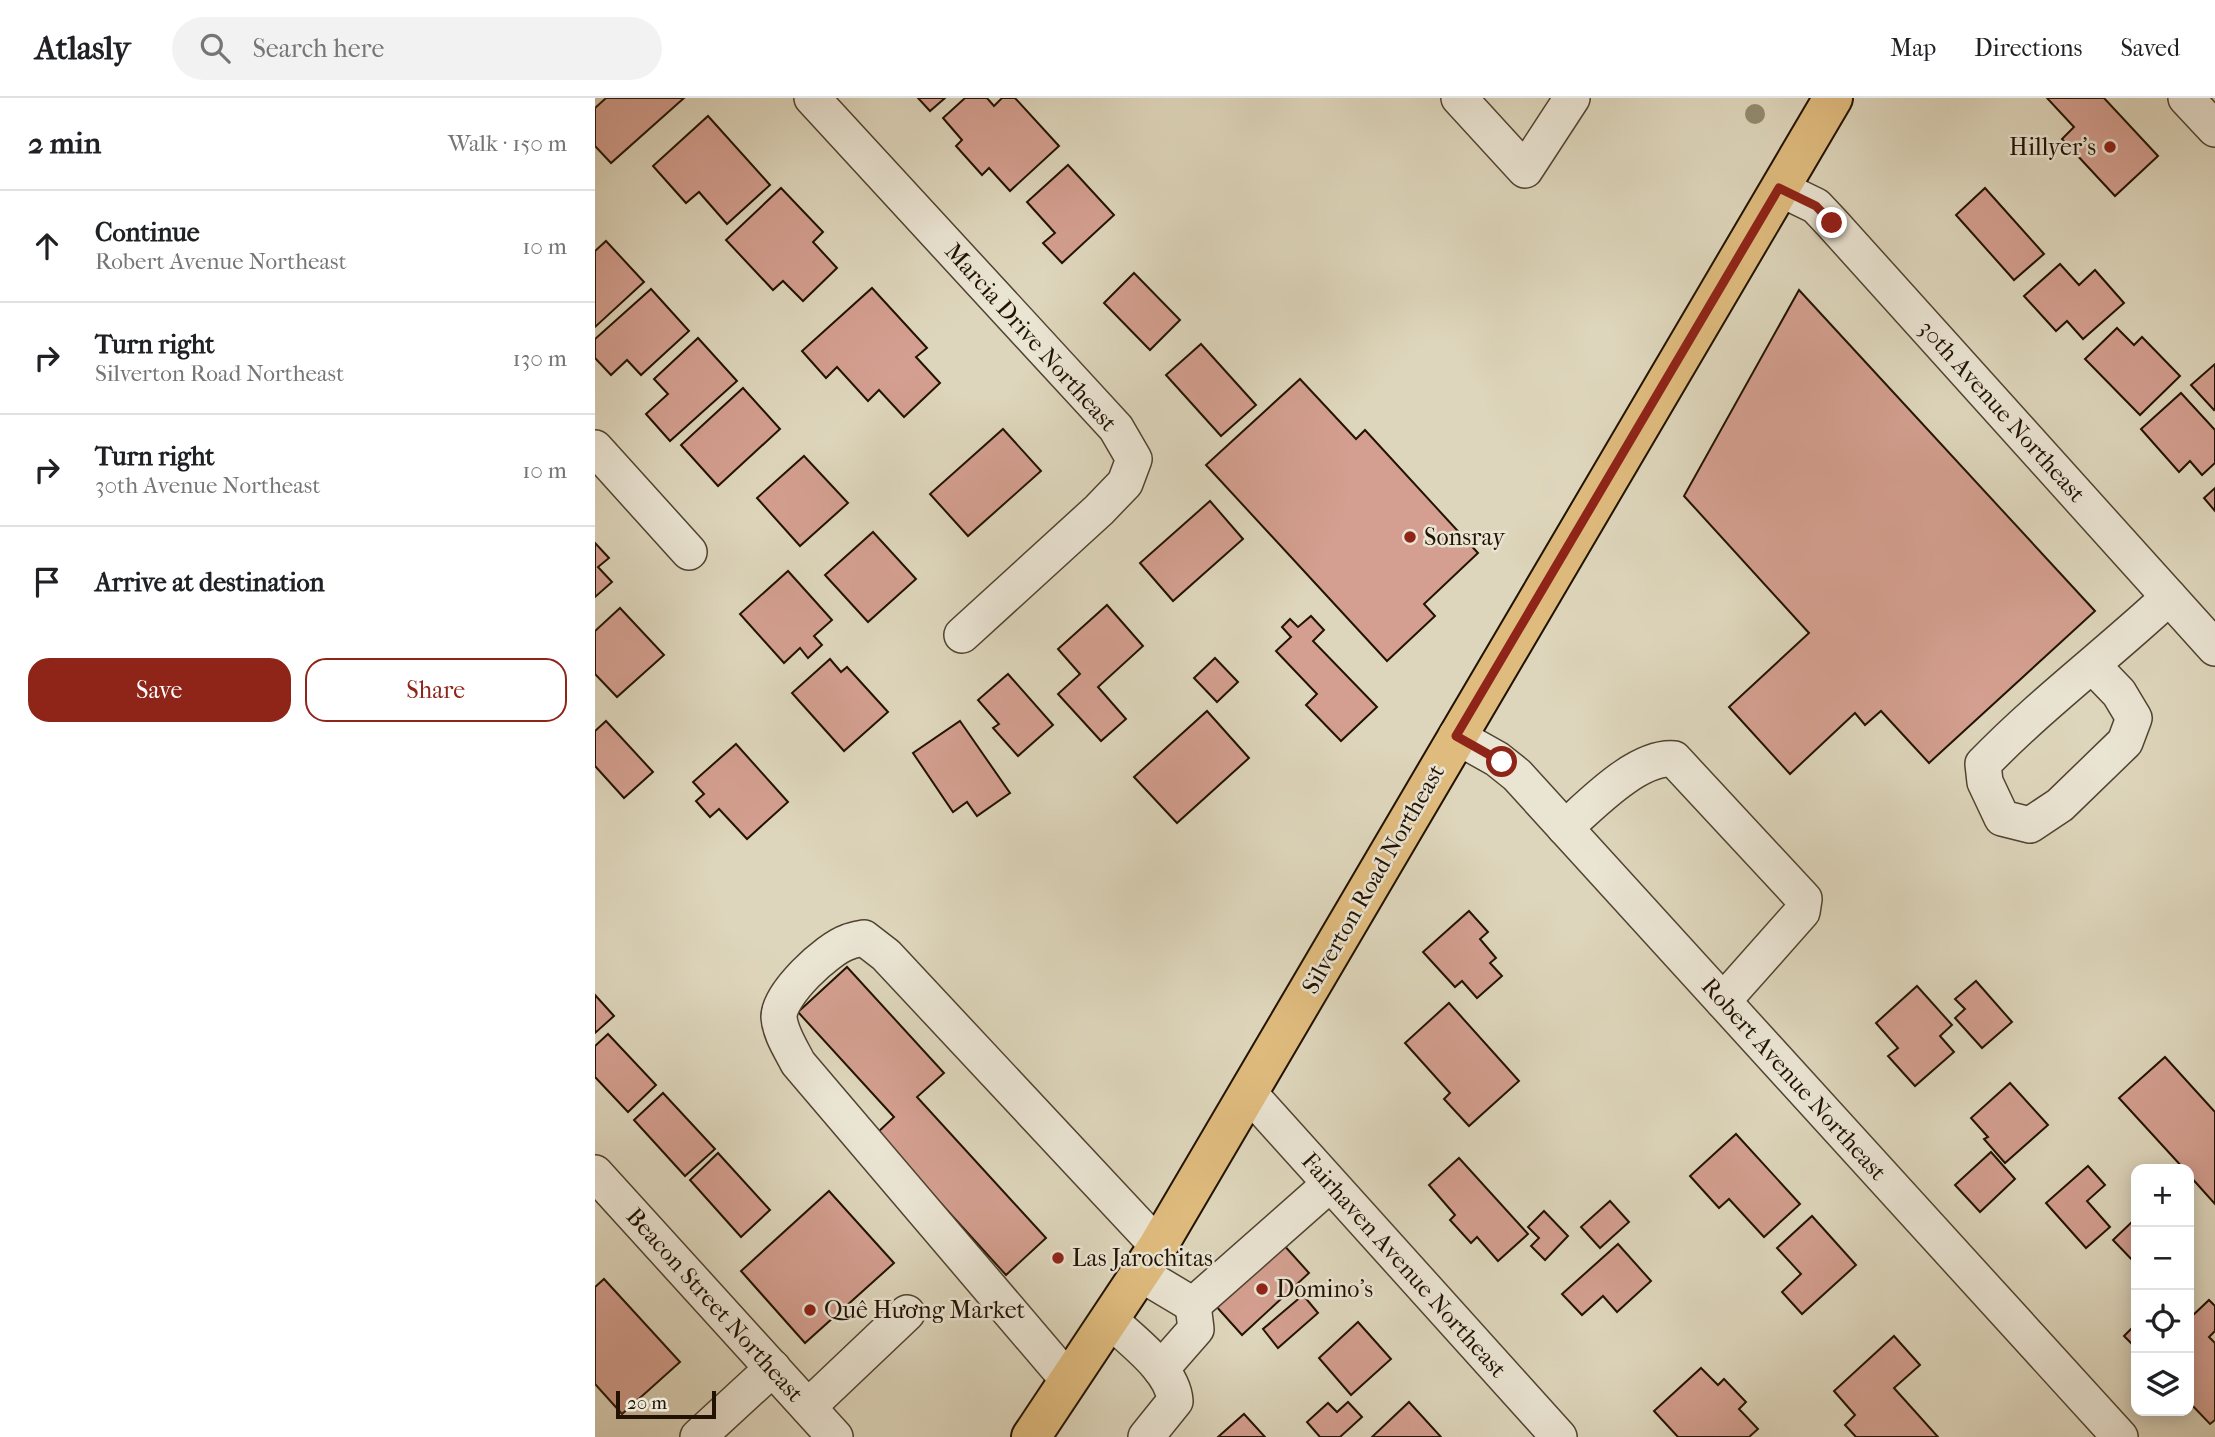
<!DOCTYPE html>
<meta charset="utf-8">
<style>
body{margin:0;font-family:"IM FELL French Canon",serif;background:#f2f2f2;color:#202124}
.controls{position:absolute;right:21px;bottom:21px;display:grid;overflow:hidden;border-radius:14px;box-shadow:0 4px 18px #0003}
.controls button{width:63px;height:63px;display:grid;place-items:center;padding:0;border:0;border-bottom:2px solid #e0e0e0;background:#fff;color:#202124;font:35px sans-serif}
.scale{position:absolute;left:21px;bottom:18px;width:100px;box-sizing:border-box;padding-left:7px;border:4px solid #211202;border-top:0;font-size:19px;line-height:24px;white-space:nowrap;color:#211202;-webkit-text-stroke:5px #eae4d3;paint-order:stroke}
.stop{position:absolute;width:21px;height:21px;margin:-16px;border:5px solid #8f2418;border-radius:50%;background:#fff}
.stop.end{background:#8f2418;border-color:#fff;box-shadow:0 2px 7px #0008}
.list{margin:0;padding:0;list-style:none}
h2{display:flex;justify-content:space-between;align-items:center;height:91px;margin:0;padding:0 28px;font-size:30px}
h2 small{font-size:23px;font-weight:400;color:#757577}
.list li{display:grid;grid-template-columns:46px 1fr auto;gap:21px;align-items:center;box-sizing:border-box;height:112px;padding:0 28px;border-top:2px solid #e0e0e0}
.list b{display:block;font-size:26px;white-space:nowrap}
.list p{margin:0;font-size:23px;white-space:nowrap;color:#757577}
.list em{font-size:23px;font-style:normal;color:#757577}
.actions{display:flex;gap:14px;padding:21px 28px}
.actions a{flex:1;padding:16px 0;border:2px solid #8f2418;border-radius:21px;text-align:center;font-size:24px;color:#8f2418}
.actions .main{background:#8f2418;color:#fff}
.icon{flex:none;width:38px;height:38px;fill:none;stroke:currentColor;stroke-width:2;stroke-linecap:round;stroke-linejoin:round}
.map{position:relative;flex:none;width:1620px;height:1339px;overflow:hidden}
header{display:flex;align-items:center;gap:42px;box-sizing:border-box;height:98px;padding:0 35px;background:#fff;border-bottom:2px solid #e0e0e0}
header strong{font-size:33px}
nav{display:flex;gap:38px;margin-inline-start:auto;font-size:24px}
.search{width:490px;height:63px;background:#f2f2f2;display:flex;align-items:center;gap:18px;box-sizing:border-box;padding:0 24px;border-radius:38px;color:#757577;font-size:26px}
main{display:flex}
aside{flex:1;background:#fff}
.map>svg:first-child{display:block}
.building{fill:#d49f90;stroke:#211202;stroke-width:2}
.lines{fill:none;stroke-linecap:round;stroke-linejoin:round}
.minor-casing{stroke:#504330;stroke-width:38}
.major-casing{stroke:#211202;stroke-width:42}
.minor{stroke:#eae4d3;stroke-width:35}
.major{stroke:#dfbb7e;stroke-width:38}
.tree{fill:#938b70}
.route{stroke:#8f2418;stroke-width:9}
.poi-dot{fill:#8f2418;stroke:#eae4d3;stroke-width:2.5}
.labels{text-anchor:middle;stroke-width:5;stroke-linejoin:round;paint-order:stroke}
.poi-label{font-size:24px;fill:#211202;stroke:#eae4d3;text-anchor:start}
.street-label{font-size:24px;fill:#211202;stroke:#eae4d3}
</style>
<header>
<strong>Atlasly</strong>
<div class="search"><svg class="icon" aria-label="search" viewBox="0 0 24 24"><circle cx="10" cy="10" r="6"/><path d="M15 15l6 6"/></svg>Search here</div>
<nav><a>Map</a><a>Directions</a><a>Saved</a></nav>
</header>
<main>
<aside>
<h2>2 min<small>Walk · 150 m</small></h2>
<ul class="list">
<li><svg class="icon" aria-label="ahead" viewBox="0 0 24 24"><path d="M12 20V5M6 11l6-6 6 6"/></svg><div><b>Continue</b><p>Robert Avenue Northeast</p></div><em>10 m</em></li>
<li><svg class="icon" aria-label="right" viewBox="0 0 24 24"><path d="M7 20v-9h11M14 6l5 5-5 5"/></svg><div><b>Turn right</b><p>Silverton Road Northeast</p></div><em>130 m</em></li>
<li><svg class="icon" aria-label="right" viewBox="0 0 24 24"><path d="M7 20v-9h11M14 6l5 5-5 5"/></svg><div><b>Turn right</b><p>30th Avenue Northeast</p></div><em>10 m</em></li>
<li><svg class="icon" aria-label="arrive" viewBox="0 0 24 24"><path d="M6 21V4h12l-3 4 3 4H6"/></svg><div><b>Arrive at destination</b></div></li>
</ul>
<div class="actions"><a class="main">Save</a><a>Share</a></div>
</aside>
<div class="map">
<svg width="1620" height="1339" viewBox="0 0 1620 1339">
<rect width="100%" height="100%" fill="#ded6bc"/>
<filter id="stains"><feTurbulence type="fractalNoise" baseFrequency=".00286" numOctaves="4"/><feColorMatrix values="0 0 0 0 .2 0 0 0 0 .09 0 0 0 0 .02 0 0 0 .5 -.17"/></filter>
<radialGradient id="worn" r=".72"><stop offset=".6" stop-color="#630" stop-opacity="0"/><stop offset="1" stop-color="#630" stop-opacity=".3"/></radialGradient>
<!-- building -->
<g class="building">
<path d="M 11,0 L 89,0 L 16,65 L 0,48 L 0,10 Z"/>
<path d="M 323,0 L 350,0 L 335,13 Z"/>
<path d="M 370,0 L 392,0 L 399,8 L 407,0 L 420,0 L 464,48 L 415,93 L 394,70 L 387,77 L 361,48 L 367,42 L 348,20 Z"/>
<path d="M 1452,0 L 1509,0 L 1563,58 L 1520,98 L 1467,41 L 1479,29 Z"/>
<path d="M 113,18 L 175,87 L 132,126 L 104,94 L 91,105 L 58,68 Z"/>
<path d="M 473,67 L 519,117 L 467,165 L 448,145 L 460,135 L 432,104 Z"/>
<path d="M 186,90 L 228,134 L 218,144 L 242,170 L 208,203 L 188,183 L 178,192 L 131,142 Z"/>
<path d="M 1390,90 L 1449,156 L 1419,182 L 1361,117 Z"/>
<path d="M 11,143 L 49,184 L 0,229 L 0,153 Z"/>
<path d="M 1465,166 L 1484,187 L 1500,172 L 1529,205 L 1488,241 L 1472,223 L 1461,233 L 1429,198 Z"/>
<path d="M 539,175 L 585,222 L 555,252 L 509,205 Z"/>
<path d="M 277,190 L 332,250 L 321,259 L 345,285 L 309,319 L 284,292 L 273,303 L 242,269 L 231,280 L 207,253 Z"/>
<path d="M 56,191 L 94,233 L 46,277 L 32,262 L 16,277 L 0,260 L 0,241 Z"/>
<path d="M 1204,192 L 1500,513 L 1334,665 L 1286,613 L 1270,627 L 1260,615 L 1195,676 L 1134,609 L 1214,535 L 1089,398 Z"/>
<path d="M 1522,230 L 1539,247 L 1547,239 L 1585,278 L 1545,317 L 1490,261 Z"/>
<path d="M 103,240 L 142,283 L 75,343 L 51,316 L 73,296 L 59,281 Z"/>
<path d="M 606,246 L 661,307 L 626,338 L 571,277 Z"/>
<path d="M 1620,266 L 1620,311 L 1619,312 L 1596,287 Z"/>
<path d="M 705,281 L 761,341 L 770,332 L 883,455 L 829,506 L 840,518 L 792,563 L 611,367 Z"/>
<path d="M 148,290 L 185,331 L 123,388 L 86,347 Z"/>
<path d="M 1586,295 L 1620,332 L 1620,365 L 1607,377 L 1595,363 L 1584,374 L 1546,331 Z"/>
<path d="M 408,331 L 446,373 L 373,438 L 335,396 Z"/>
<path d="M 209,358 L 253,405 L 205,448 L 162,400 Z"/>
<path d="M 1620,390 L 1620,413 L 1609,400 Z"/>
<path d="M 615,403 L 648,441 L 578,503 L 545,465 Z"/>
<path d="M 278,434 L 321,481 L 273,524 L 230,477 Z"/>
<path d="M 0,445 L 14,460 L 3,469 L 17,484 L 0,499 Z"/>
<path d="M 193,473 L 237,522 L 219,538 L 227,547 L 213,560 L 205,550 L 189,565 L 145,516 Z"/>
<path d="M 512,507 L 548,548 L 503,589 L 531,621 L 506,643 L 463,596 L 485,576 L 463,551 Z"/>
<path d="M 25,510 L 69,557 L 22,599 L 0,576 L 0,533 Z"/>
<path d="M 716,518 L 729,532 L 718,543 L 782,609 L 746,643 L 711,607 L 722,596 L 681,553 L 696,539 L 687,529 L 695,521 L 703,529 Z"/>
<path d="M 620,560 L 643,584 L 622,604 L 599,580 Z"/>
<path d="M 235,561 L 246,574 L 252,569 L 293,614 L 249,653 L 197,595 Z"/>
<path d="M 413,576 L 458,627 L 423,658 L 398,630 L 404,626 L 383,602 Z"/>
<path d="M 612,613 L 654,660 L 582,725 L 539,679 Z"/>
<path d="M 11,623 L 58,674 L 29,700 L 0,668 L 0,633 Z"/>
<path d="M 365,623 L 415,695 L 382,718 L 372,704 L 358,714 L 318,655 Z"/>
<path d="M 141,646 L 193,704 L 152,741 L 124,711 L 115,719 L 101,703 L 109,696 L 98,684 Z"/>
<path d="M 874,813 L 893,834 L 885,841 L 901,860 L 895,865 L 907,878 L 882,900 L 867,883 L 860,889 L 828,854 Z"/>
<path d="M 252,869 L 349,975 L 322,999 L 451,1140 L 411,1177 L 282,1035 L 299,1019 L 203,914 Z"/>
<path d="M 1381,883 L 1417,924 L 1387,950 L 1360,920 L 1370,911 L 1360,901 Z"/>
<path d="M 1322,888 L 1357,927 L 1345,938 L 1359,954 L 1320,988 L 1293,958 L 1303,950 L 1281,925 Z"/>
<path d="M 0,897 L 19,918 L 0,935 Z"/>
<path d="M 854,905 L 924,983 L 874,1028 L 849,1001 L 855,995 L 810,945 Z"/>
<path d="M 13,936 L 61,987 L 33,1014 L 0,979 L 0,948 Z"/>
<path d="M 1570,959 L 1620,1014 L 1620,1106 L 1594,1077 L 1594,1071 L 1589,1071 L 1524,1000 Z"/>
<path d="M 1415,985 L 1453,1027 L 1410,1065 L 1389,1041 L 1393,1039 L 1376,1020 Z"/>
<path d="M 68,995 L 120,1051 L 90,1078 L 39,1022 Z"/>
<path d="M 1141,1036 L 1205,1106 L 1169,1139 L 1134,1101 L 1124,1110 L 1095,1078 Z"/>
<path d="M 1396,1054 L 1420,1081 L 1385,1114 L 1360,1087 Z"/>
<path d="M 123,1055 L 175,1112 L 146,1139 L 95,1082 Z"/>
<path d="M 864,1060 L 933,1136 L 903,1163 L 882,1139 L 876,1145 L 855,1122 L 860,1117 L 834,1087 Z"/>
<path d="M 1493,1068 L 1510,1087 L 1492,1103 L 1515,1129 L 1491,1150 L 1451,1105 Z"/>
<path d="M 234,1093 L 299,1165 L 210,1245 L 146,1173 Z"/>
<path d="M 1015,1103 L 1034,1124 L 1005,1150 L 986,1129 Z"/>
<path d="M 949,1113 L 973,1138 L 950,1162 L 936,1148 L 944,1140 L 933,1129 Z"/>
<path d="M 1217,1118 L 1261,1167 L 1207,1216 L 1187,1194 L 1206,1176 L 1182,1150 Z"/>
<path d="M 1541,1120 L 1541,1166 L 1518,1142 Z"/>
<path d="M 687,1145 L 714,1175 L 647,1237 L 620,1207 Z"/>
<path d="M 1023,1146 L 1056,1183 L 1022,1214 L 1008,1198 L 987,1217 L 967,1196 Z"/>
<path d="M 9,1181 L 85,1264 L 27,1316 L 0,1286 L 0,1189 Z"/>
<path d="M 708,1197 L 723,1215 L 683,1250 L 668,1231 Z"/>
<path d="M 1614,1202 L 1620,1208 L 1620,1233 L 1614,1239 L 1620,1245 L 1620,1322 L 1615,1326 L 1594,1304 L 1594,1221 Z"/>
<path d="M 763,1224 L 796,1261 L 756,1297 L 724,1260 Z"/>
<path d="M 1541,1226 L 1541,1250 L 1529,1238 Z"/>
<path d="M 1299,1238 L 1325,1267 L 1299,1290 L 1343,1339 L 1261,1339 L 1250,1327 L 1260,1317 L 1239,1293 Z"/>
<path d="M 1106,1270 L 1123,1287 L 1129,1281 L 1151,1304 L 1144,1311 L 1163,1331 L 1154,1339 L 1083,1339 L 1059,1313 Z"/>
<path d="M 753,1304 L 767,1319 L 745,1339 L 725,1339 L 712,1324 L 733,1305 L 742,1314 Z"/>
<path d="M 814,1304 L 846,1339 L 777,1339 Z"/>
<path d="M 649,1316 L 670,1339 L 623,1339 Z"/>
</g>
<g class="lines">
<defs>
<g id="minor">
<path d="M 217,0 L 521,330 L 539,361 L 530,385 L 504,412 L 367,537"/>
<path d="M 864,0 L 930,72 L 977,0"/>
<path d="M 1591,0 L 1620,31"/>
<path d="M 1184,90 L 1221,108 L 1237,125 L 1620,550"/>
<path d="M 0,350 L 94,454"/>
<path d="M 1498,568 L 1524,595 L 1539,620 L 1530,644 L 1465,707 L 1435,727 L 1407,720 L 1390,684 L 1388,666 C 1446,606 1513,556 1574,499"/>
<path d="M 861,638 L 902,661 L 922,677 L 1525,1339"/>
<path d="M 970,730 C 996,707 1042,658 1079,661 L 1209,801 L 1207,814 L 1128,903"/>
<path d="M 654,995 L 964,1339"/>
<path d="M 0,1075 L 240,1339"/>
<path d="M 546,1176 L 598,1207 L 735,1086"/>
<path d="M 515,1222 C 537,1243 578,1272 580,1303 L 551,1339"/>
<path d="M 566,1271 L 601,1231 L 598,1207"/>
<path d="M 474,1283 L 203,965 C 196,951 185,935 184,919 C 184,896 232,851 253,844 C 258,842 264,841 269,840 L 291,857 L 563,1148"/>
<path d="M 213,1309 L 312,1215"/>
<path d="M 103,1339 L 178,1270"/>
</g>
<path id="major" d="M 436,1339 L 563,1148 L 1238,0"/>
</defs>
<!-- minor casing -->
<use href="#minor" class="minor-casing"/>
<!-- major casing -->
<use href="#major" class="major-casing"/>
<!-- minor -->
<use href="#minor" class="minor"/>
<!-- major -->
<use href="#major" class="major"/>
</g>
<!-- trees -->
<circle class="tree" cx="1160" cy="16" r="10"/>
<g class="lines">
<!-- route -->
<path class="route" d="M 907,664 L 861,638 L 1184,90 L 1221,108 L 1237,125"/>
</g>
<!-- markers -->
<g class="poi-dot">
<circle cx="1515" cy="49" r="7"/>
<circle cx="815" cy="439" r="7"/>
<circle cx="463" cy="1160" r="7"/>
<circle cx="667" cy="1191" r="7"/>
<circle cx="215" cy="1212" r="7"/>
</g>
<g class="labels">
<!-- poi labels -->
<g class="poi-label">
<text x="1501" y="57" text-anchor="end">Hillyer's</text>
<text x="829" y="447">Sonsray</text>
<text x="477" y="1168">Las Jarochitas</text>
<text x="681" y="1199">Domino's</text>
<text x="229" y="1220">Quê Hương Market</text>
</g>
<!-- street labels -->
<g class="street-label">
<text transform="translate(436 239) rotate(48)" y="8">Marcia Drive Northeast</text>
<text transform="translate(1407 313) rotate(48)" y="8">30th Avenue Northeast</text>
<text transform="translate(778 781) rotate(-60)" y="8">Silverton Road Northeast</text>
<text transform="translate(1199 981) rotate(48)" y="8">Robert Avenue Northeast</text>
<text transform="translate(809 1167) rotate(48)" y="8">Fairhaven Avenue Northeast</text>
<text transform="translate(120 1207) rotate(48)" y="8">Beacon Street Northeast</text>
</g>
</g>
<rect width="100%" height="100%" filter="url(#stains)"/>
<rect width="100%" height="100%" fill="url(#worn)"/>
</svg>
<div class="controls">
<button>+</button>
<button>−</button>
<button><svg class="icon" aria-label="locate" viewBox="0 0 24 24"><circle cx="12" cy="12" r="6"/><path d="M12 2v4M12 18v4M2 12h4M18 12h4"/></svg></button>
<button><svg class="icon" aria-label="layers" viewBox="0 0 24 24"><path d="M12 4l9 5-9 5-9-5zM3 14l9 5 9-5"/></svg></button>
</div>
<div class="scale">20 m</div>
<div class="stop" style="left:907px;top:664px"></div>
<div class="stop end" style="left:1237px;top:125px"></div>
</div>
</main>
